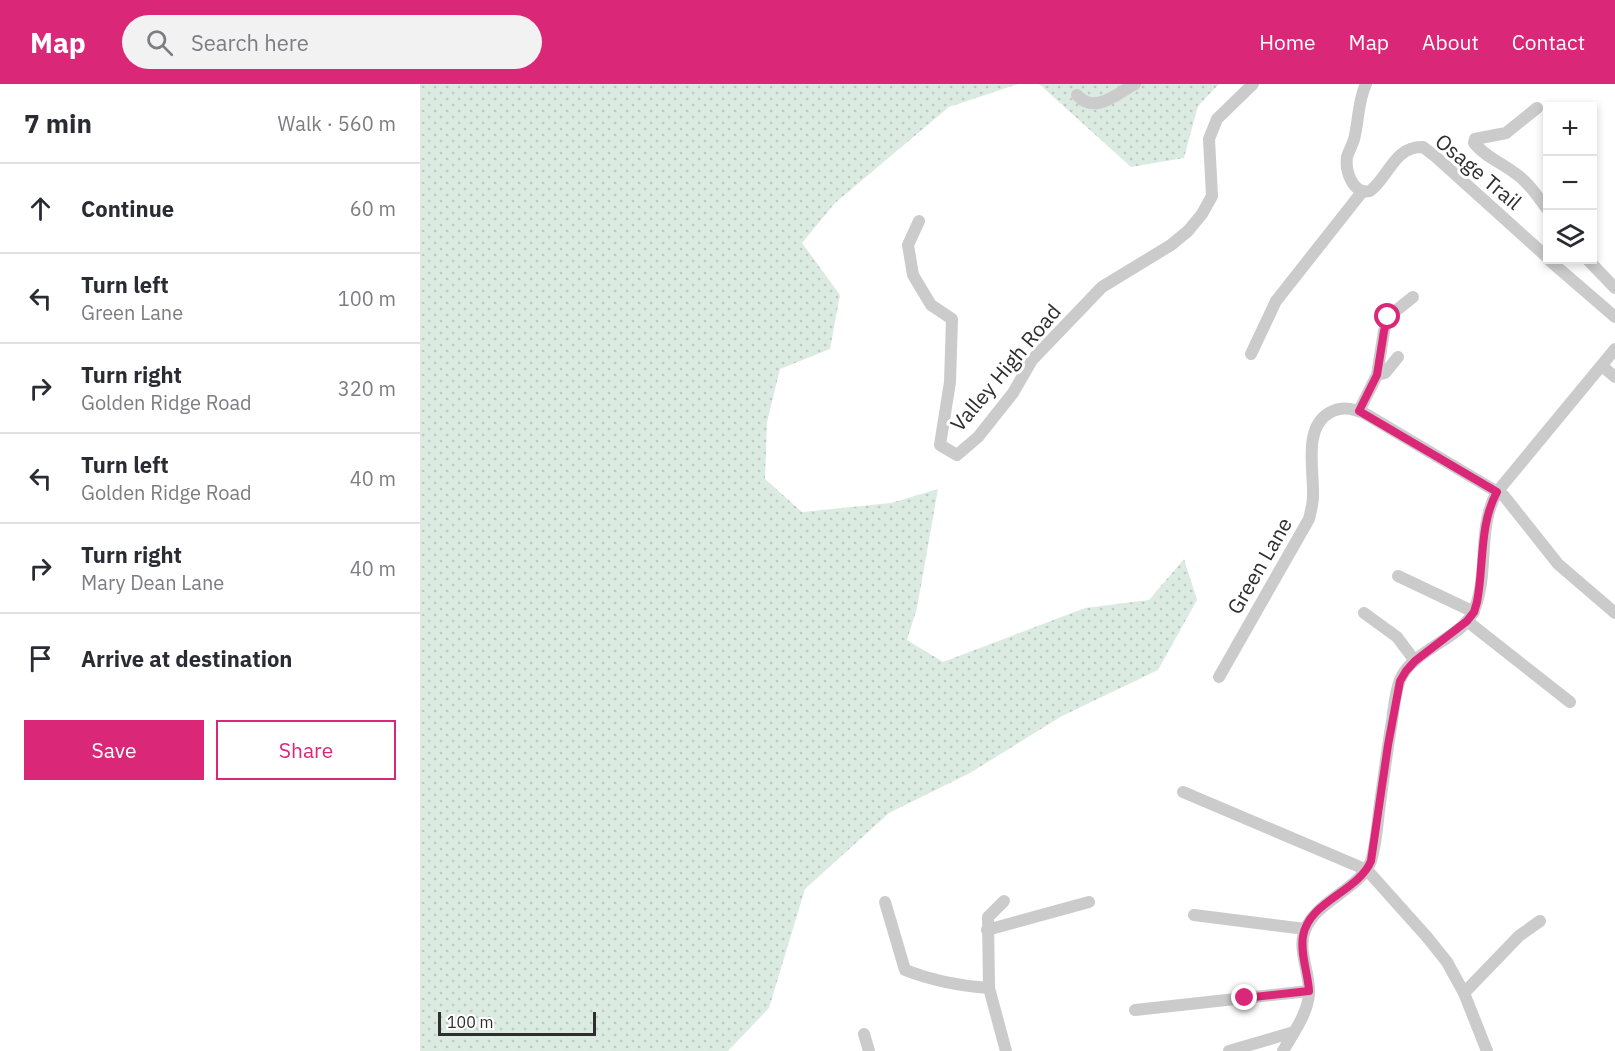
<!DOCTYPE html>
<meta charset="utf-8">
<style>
body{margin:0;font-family:"IBM Plex Sans",sans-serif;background:#f2f2f3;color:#2b2b33}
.controls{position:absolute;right:18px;top:18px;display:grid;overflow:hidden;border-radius:0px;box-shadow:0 3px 9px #0003}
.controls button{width:54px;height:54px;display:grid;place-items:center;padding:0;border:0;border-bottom:2px solid #e1e1e2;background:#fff;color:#2b2b33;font:30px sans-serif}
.scale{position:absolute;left:18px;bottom:15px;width:158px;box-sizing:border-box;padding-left:6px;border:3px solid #2e2e2e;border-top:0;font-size:16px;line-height:21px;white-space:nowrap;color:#2e2e2e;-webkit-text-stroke:4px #fff;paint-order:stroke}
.stop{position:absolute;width:18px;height:18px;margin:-14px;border:4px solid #db2777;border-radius:50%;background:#fff}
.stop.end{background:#db2777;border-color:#fff;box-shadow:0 2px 6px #0008}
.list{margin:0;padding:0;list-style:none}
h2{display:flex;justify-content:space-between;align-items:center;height:78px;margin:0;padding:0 24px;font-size:26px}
h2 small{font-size:20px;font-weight:400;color:#7c7c81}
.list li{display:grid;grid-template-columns:39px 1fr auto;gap:18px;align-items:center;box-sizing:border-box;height:90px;padding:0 24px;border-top:2px solid #e1e1e2}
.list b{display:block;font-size:22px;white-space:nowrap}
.list p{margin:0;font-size:20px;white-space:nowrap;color:#7c7c81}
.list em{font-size:20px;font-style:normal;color:#7c7c81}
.actions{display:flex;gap:12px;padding:18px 24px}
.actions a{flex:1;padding:14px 0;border:2px solid #db2777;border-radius:0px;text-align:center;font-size:21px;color:#db2777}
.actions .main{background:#db2777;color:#fff}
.icon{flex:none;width:33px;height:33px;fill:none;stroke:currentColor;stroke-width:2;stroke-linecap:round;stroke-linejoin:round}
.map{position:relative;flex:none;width:1195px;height:967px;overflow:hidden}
header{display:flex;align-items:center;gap:36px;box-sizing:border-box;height:84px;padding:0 30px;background:#db2777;color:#fff}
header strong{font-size:28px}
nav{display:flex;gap:33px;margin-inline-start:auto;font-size:21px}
.search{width:420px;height:54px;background:#f2f2f3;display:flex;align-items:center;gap:15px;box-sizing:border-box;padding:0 21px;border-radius:33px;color:#7c7c81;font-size:22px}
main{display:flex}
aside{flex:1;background:#fff}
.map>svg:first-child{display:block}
.grass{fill:url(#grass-dots)}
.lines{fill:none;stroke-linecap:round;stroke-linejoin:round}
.minor{stroke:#cbcbcb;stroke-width:12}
.route{stroke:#db2777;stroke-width:8}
.labels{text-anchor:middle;stroke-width:6;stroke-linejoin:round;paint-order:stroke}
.street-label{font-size:21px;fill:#2e2e2e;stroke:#fff}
</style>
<header>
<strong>Map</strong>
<div class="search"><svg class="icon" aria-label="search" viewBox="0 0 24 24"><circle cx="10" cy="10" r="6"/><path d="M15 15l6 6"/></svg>Search here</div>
<nav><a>Home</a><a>Map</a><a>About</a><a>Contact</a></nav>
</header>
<main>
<aside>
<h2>7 min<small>Walk · 560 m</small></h2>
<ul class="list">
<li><svg class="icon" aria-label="ahead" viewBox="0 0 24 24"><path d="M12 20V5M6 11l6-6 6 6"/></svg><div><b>Continue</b></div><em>60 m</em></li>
<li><svg class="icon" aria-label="left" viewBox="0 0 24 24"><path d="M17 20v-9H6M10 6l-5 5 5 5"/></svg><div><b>Turn left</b><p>Green Lane</p></div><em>100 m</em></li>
<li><svg class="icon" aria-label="right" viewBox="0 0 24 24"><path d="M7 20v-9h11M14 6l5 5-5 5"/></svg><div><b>Turn right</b><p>Golden Ridge Road</p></div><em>320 m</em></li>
<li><svg class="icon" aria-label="left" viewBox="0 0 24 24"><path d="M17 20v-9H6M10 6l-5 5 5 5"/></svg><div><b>Turn left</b><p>Golden Ridge Road</p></div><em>40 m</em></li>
<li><svg class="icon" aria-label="right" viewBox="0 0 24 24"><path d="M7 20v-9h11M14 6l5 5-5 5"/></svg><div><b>Turn right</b><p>Mary Dean Lane</p></div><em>40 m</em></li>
<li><svg class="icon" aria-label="arrive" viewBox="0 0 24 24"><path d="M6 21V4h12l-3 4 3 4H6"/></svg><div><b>Arrive at destination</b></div></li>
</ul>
<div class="actions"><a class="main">Save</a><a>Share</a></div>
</aside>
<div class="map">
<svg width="1195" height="967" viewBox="0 0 1195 967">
<defs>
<pattern id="grass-dots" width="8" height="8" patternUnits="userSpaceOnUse" patternTransform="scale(1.5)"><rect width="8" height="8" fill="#dbebe2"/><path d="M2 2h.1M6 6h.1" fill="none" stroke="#bccac2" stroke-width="1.8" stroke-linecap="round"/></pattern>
</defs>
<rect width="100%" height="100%" fill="#fff"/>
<!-- grass -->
<g class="grass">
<path d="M 0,0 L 598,0 L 529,23 L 415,119 L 382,159 L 420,211 L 410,265 L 360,285 L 347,338 L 345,395 L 382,428 L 471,419 L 518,405 L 497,524 L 487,556 L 523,578 L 665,524 L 729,516 L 764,475 L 777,516 L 738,586 L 642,632 L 550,689 L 469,729 L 385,805 L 349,924 L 308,967 L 0,967 Z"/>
<path d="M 619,0 L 799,0 L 778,22 L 764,74 L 711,83 Z"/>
</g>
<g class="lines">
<!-- minor -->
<g class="minor">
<path d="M 946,0 C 938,17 939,33 935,51 C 934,59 929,66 927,73 C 925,87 933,111 950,107 C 969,93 974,62 1003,63 L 1016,73 L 1128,174"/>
<path d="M 657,11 C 675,31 696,10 715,0"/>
<path d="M 1117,24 L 1086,49 L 1055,55 L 1054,59 C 1067,74 1077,76 1092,87 C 1108,97 1117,112 1128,126"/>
<path d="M 499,137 L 488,161 L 493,191 L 511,221 L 532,235 L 530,298 L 520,361 L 537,371 L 558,353 L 593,309 L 612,276 L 682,203 L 751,161 L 768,147 L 782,130 L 792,112 L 789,55 L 797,35 L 833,0"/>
<path d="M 1129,176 L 1195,233"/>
<path d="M 1168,176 L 1195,204"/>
<path d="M 831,270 L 856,217 L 942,108"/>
<path d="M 1182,282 L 1195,293"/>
<path d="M 957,291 L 965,289 L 978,273"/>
<path d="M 939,327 L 957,291 L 964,247 L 968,233 L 993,213"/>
<path d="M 978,492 L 1054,528"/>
<path d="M 944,529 L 977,553 L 995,577"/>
<path d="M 1047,537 L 1150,618"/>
<path d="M 799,593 L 889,435 C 891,427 893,419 893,412 C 894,387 883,344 909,329 C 921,322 931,324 944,329 L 1084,412 L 1138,480 L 1195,529"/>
<path d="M 763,708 L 947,786 L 1007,853 L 1027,878 L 1044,909 L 1067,967"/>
<path d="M 584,817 L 568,833 L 569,904 L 586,967"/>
<path d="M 465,818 L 485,886 C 513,897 540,902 569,904"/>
<path d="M 774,831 L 885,845"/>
<path d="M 567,846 L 669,818"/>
<path d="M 1044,909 L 1099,852 L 1120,837"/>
<path d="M 715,926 L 889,907"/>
<path d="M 444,950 L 449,967"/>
<path d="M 809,967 L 874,948"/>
<path d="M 863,967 C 873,949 888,930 889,909 C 890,888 877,866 885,846 C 897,816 940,805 951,777 C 956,761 957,744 959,727 C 963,697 967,667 972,637 C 974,623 975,609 980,596 C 993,564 1044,555 1055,524 C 1069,487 1057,443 1077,408 L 1195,265"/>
</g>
</g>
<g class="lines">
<!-- route -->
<path class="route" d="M 825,914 L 889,907 C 888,889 880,870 883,852 C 889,817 938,808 951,777 L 968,661 L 980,597 L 986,587 L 995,577 L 1047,537 L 1054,528 L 1057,518 C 1064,483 1059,440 1077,408 L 939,327 L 957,291 L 964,247 L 968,233"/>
</g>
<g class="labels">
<!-- street labels -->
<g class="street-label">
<text transform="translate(1058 88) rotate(40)" y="7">Osage Trail</text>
<text transform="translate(586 284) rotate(-50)" y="7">Valley High Road</text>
<text transform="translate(840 482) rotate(-60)" y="7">Green Lane</text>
</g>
</g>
</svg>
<div class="controls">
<button>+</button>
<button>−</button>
<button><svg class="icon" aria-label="layers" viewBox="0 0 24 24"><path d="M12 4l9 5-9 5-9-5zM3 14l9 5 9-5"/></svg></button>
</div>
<div class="scale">100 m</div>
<div class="stop" style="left:968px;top:233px"></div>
<div class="stop end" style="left:825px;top:914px"></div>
</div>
</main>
